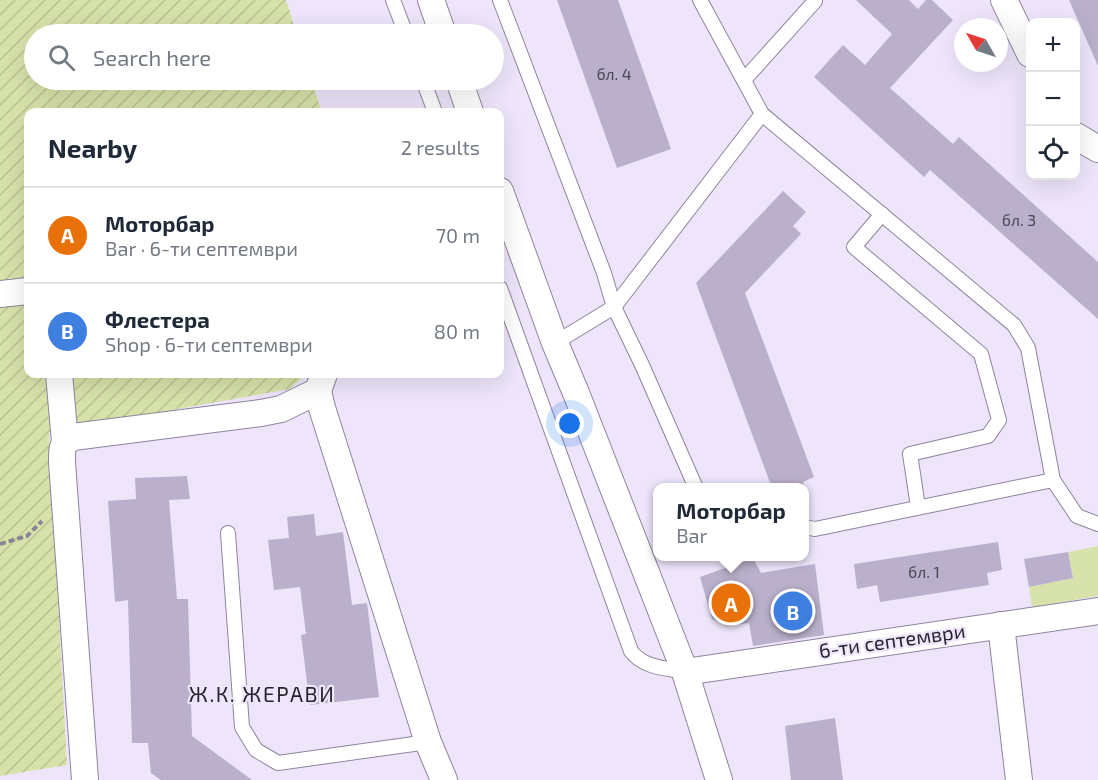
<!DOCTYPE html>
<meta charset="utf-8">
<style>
body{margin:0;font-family:"Exo 2",sans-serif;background:#f2f2f3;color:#1f2937}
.controls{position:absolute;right:18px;top:18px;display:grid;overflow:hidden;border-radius:12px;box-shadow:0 6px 24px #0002}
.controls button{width:54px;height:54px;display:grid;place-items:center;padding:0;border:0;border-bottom:2px solid #e0e1e3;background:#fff;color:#1f2937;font:30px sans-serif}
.compass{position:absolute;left:954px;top:18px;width:54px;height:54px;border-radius:50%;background:#fff;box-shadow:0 6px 24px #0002;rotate:309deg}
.you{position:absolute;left:570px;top:424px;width:21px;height:21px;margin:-15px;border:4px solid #fff;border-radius:50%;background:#1a73e8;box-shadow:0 0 0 9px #1a73e833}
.badge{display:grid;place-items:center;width:39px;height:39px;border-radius:50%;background:#1a73e8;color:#fff;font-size:20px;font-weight:700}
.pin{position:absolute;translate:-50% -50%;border:3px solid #fff;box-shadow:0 2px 6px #0006}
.popup{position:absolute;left:653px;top:483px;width:156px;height:78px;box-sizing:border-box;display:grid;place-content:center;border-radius:12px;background:#fff;filter:drop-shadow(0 2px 4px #0005);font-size:20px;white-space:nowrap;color:#747a83}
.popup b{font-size:22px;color:#1f2937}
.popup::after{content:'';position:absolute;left:50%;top:100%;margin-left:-12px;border:12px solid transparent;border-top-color:#fff}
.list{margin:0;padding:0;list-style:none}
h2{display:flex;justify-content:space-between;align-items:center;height:78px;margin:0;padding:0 24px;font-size:26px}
h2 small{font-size:20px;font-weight:400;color:#747a83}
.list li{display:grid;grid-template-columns:39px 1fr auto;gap:18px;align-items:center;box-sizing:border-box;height:96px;padding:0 24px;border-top:2px solid #e0e1e3}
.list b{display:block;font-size:22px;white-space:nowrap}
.list p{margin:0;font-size:20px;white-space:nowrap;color:#747a83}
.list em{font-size:20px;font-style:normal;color:#747a83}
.icon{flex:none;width:33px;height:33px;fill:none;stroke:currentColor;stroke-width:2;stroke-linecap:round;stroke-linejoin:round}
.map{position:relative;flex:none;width:1098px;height:780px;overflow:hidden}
.search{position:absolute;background:#fff;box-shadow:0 6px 24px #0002;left:24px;top:24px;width:480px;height:66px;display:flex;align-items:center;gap:15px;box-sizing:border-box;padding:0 21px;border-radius:33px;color:#747a83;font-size:22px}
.panel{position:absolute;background:#fff;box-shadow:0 6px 24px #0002;left:24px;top:108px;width:480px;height:270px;border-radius:12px}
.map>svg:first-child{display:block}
.green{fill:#d7e2aa}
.garden{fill:url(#garden-furrows)}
.building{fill:#bab0cb}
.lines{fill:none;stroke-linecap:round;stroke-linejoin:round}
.service-casing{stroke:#8e849d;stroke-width:16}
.minor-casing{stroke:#8e849d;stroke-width:28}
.path{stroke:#8a8494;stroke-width:4;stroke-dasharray:6 3;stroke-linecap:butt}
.service{stroke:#fff;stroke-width:14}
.minor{stroke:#fff;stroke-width:26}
.labels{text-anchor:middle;stroke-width:4.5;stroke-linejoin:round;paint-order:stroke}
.number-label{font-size:16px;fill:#4c4654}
.street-label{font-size:20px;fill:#27232d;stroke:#eee5fb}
.neighbourhood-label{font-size:21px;letter-spacing:1.5px;fill:#27232d;stroke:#eee5fb}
</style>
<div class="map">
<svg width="1098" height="780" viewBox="0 0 1098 780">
<defs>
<pattern id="garden-furrows" width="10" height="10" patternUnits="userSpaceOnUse" patternTransform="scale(1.5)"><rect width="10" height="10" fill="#d7e2aa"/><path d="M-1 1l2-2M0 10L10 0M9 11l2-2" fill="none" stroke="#b9c293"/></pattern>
</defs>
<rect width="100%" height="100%" fill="#eee5fb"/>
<!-- green -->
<path class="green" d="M 1098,546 L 1098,596 L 1032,607 L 1029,587 L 1073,578 L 1068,552 Z"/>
<!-- garden -->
<path class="garden" d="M 0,0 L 286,0 L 297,34 L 34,34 L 34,80 L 311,80 L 322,112 L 28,112 L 28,374 L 306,374 L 290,389 L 49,432 L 67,765 L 0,776 Z"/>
<!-- building -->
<g class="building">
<path d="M 557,0 L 618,0 L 671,149 L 617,168 Z"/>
<path d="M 856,0 L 909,0 L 918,9 L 926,0 L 932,0 L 953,20 L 890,88 L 953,144 L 959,137 L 1098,262 L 1098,319 L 930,170 L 924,177 L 814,77 L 843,45 L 865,65 L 892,34 Z"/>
<path d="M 1069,0 L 1098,0 L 1098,66 Z"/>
<path d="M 783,191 L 806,212 L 793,226 L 801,234 L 745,293 L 814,477 L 803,482 L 805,488 L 772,488 L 696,283 Z"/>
<path d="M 187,476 L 190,499 L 169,500 L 177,599 L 188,599 L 192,736 L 252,780 L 161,780 L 151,773 L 148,743 L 132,743 L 128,600 L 115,602 L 108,501 L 136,499 L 135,478 Z"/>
<path d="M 314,514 L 316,536 L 343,532 L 352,605 L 367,603 L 379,697 L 310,705 L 301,635 L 306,634 L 300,587 L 274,590 L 268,540 L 289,538 L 287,517 Z"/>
<path d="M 998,542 L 1002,570 L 987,573 L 989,585 L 880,602 L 877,585 L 857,589 L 854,564 Z"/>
<path d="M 1068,552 L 1073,578 L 1029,587 L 1024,559 Z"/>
<path d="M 753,558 L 761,573 L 815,564 L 824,635 L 753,646 L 749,623 L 727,626 L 712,619 L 700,577 Z"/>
<path d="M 835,718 L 843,780 L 791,780 L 785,726 Z"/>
</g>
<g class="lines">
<defs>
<g id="service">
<path d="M 393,0 L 406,34"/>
<path d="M 500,0 L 604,273 L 614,307 L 642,365 L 696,488"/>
<path d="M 700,0 L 762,114"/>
<path d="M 423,80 L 435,112"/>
<path d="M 744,80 L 815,1"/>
<path d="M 882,214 L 854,247 L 981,354 L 999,420 L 988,436 L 910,454 L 918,507"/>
<path d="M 500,288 L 631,651 C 643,668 666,668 685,672"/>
<path d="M 555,343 L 614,307 L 762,114 L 1014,325 L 1028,348 L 1053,480"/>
<path d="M 804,527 L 815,529 L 1053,480 L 1077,516 L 1098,524"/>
<path d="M 228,533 L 242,727 L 256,750 L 278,763 L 428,742"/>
</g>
<g id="minor">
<path d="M 431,0 L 443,34"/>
<path d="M 1004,0 L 1030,54"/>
<path d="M 459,80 L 470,112"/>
<path d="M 1076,136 L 1098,149"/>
<path d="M 500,191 L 555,343 L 576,393 L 685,672 L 719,780"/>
<path d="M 0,294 L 28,291"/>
<path d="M 59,374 L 65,442"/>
<path d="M 318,391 L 322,408 L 428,742 L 444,780"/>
<path d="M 1001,625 L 1019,780"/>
<path d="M 685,672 L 1098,611"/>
<path d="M 85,780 L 62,462 C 62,449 61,444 73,437 L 261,413 L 281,409 L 318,391 L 324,374"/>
</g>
</defs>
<!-- service casing -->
<use href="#service" class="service-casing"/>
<!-- minor casing -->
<use href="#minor" class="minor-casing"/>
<!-- path -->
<path class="path" d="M 0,544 L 27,536 L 42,521"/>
<!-- service -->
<use href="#service" class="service"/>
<!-- minor -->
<use href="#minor" class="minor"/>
</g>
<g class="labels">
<!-- number labels -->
<g class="number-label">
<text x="614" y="80">бл. 4</text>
<text x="1019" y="226">бл. 3</text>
<text x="924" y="578">бл. 1</text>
</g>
<!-- street labels -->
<g class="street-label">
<text transform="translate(892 641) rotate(-8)" y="7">6-ти септември</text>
</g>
<!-- neighbourhood labels -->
<g class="neighbourhood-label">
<text x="262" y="702">Ж.К. ЖЕРАВИ</text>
</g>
</g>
</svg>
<div class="controls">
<button>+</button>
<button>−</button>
<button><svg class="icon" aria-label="locate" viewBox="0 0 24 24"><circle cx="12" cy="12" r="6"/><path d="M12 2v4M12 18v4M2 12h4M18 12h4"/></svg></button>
</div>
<svg class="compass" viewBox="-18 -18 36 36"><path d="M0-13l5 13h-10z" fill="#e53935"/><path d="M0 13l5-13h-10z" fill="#747a83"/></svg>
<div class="you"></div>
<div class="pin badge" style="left:731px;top:603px;background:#e8710a">A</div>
<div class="popup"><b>Моторбар</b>Bar</div>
<div class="pin badge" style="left:793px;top:611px;background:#3f7fe0">B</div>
<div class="search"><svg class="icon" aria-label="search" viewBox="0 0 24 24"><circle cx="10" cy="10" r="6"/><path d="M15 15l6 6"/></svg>Search here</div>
<section class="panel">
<h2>Nearby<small>2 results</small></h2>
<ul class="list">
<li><span class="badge" style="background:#e8710a">A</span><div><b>Моторбар</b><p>Bar · 6-ти септември</p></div><em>70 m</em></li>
<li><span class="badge" style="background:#3f7fe0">B</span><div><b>Флестера</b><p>Shop · 6-ти септември</p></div><em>80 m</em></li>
</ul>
</section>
</div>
